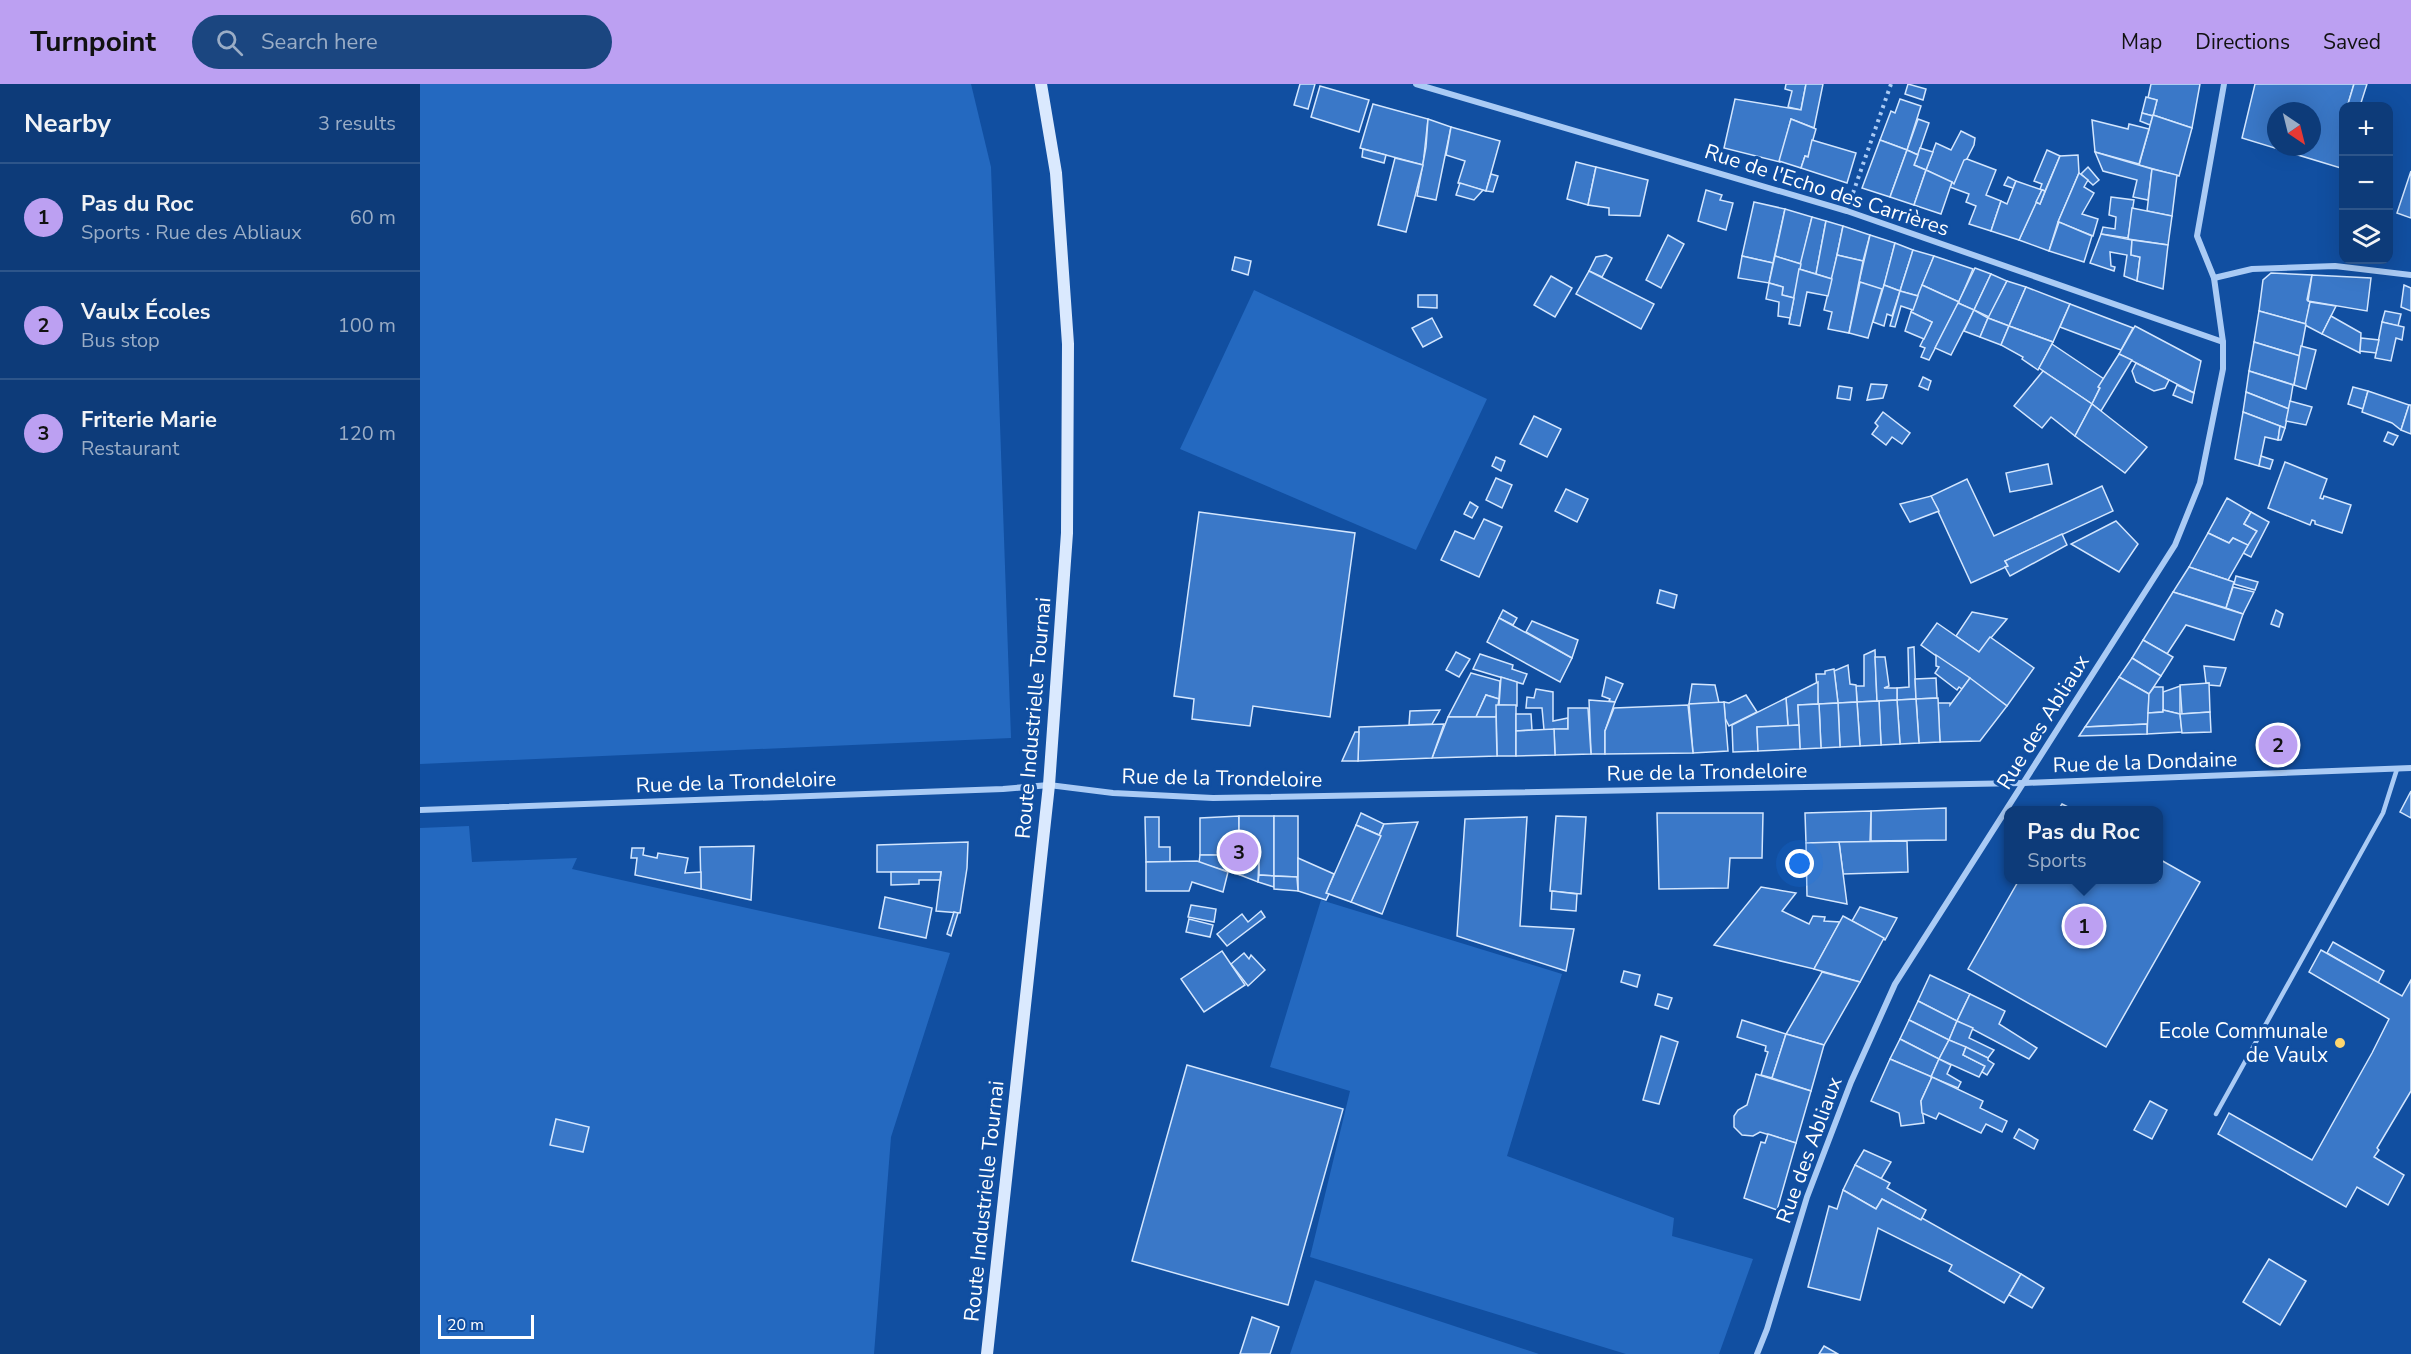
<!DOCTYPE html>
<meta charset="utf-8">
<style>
body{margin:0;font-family:"Nunito Sans",sans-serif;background:#1b4680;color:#f1f3f6}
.controls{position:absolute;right:18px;top:18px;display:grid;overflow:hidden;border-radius:12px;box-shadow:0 6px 24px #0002}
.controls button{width:54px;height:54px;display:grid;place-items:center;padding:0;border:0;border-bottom:2px solid #2d558a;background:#0d3b79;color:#f1f3f6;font:30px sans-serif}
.compass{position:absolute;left:1847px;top:18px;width:54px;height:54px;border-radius:50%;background:#0d3b79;box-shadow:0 6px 24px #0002;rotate:145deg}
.scale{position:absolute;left:18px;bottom:15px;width:96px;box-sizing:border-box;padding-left:6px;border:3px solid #fff;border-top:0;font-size:16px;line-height:21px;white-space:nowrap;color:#fff;-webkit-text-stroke:4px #114fa1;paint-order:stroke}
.you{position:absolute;left:1380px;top:780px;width:21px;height:21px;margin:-15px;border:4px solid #fff;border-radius:50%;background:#1a73e8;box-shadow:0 0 0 9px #1a73e833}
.badge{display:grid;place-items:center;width:39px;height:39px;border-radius:50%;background:#bca0f2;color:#111;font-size:20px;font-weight:700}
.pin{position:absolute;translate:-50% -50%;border:3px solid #fff;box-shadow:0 2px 6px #0006}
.popup{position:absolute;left:1584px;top:722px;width:159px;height:78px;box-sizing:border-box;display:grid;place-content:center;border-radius:12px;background:#0d3b79;filter:drop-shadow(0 2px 4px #0005);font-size:20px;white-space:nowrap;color:#9aadc6}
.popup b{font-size:22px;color:#f1f3f6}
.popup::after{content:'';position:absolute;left:50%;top:100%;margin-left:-12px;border:12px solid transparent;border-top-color:#0d3b79}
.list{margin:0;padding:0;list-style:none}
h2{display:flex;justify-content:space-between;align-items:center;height:78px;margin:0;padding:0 24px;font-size:26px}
h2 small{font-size:20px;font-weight:400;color:#9aadc6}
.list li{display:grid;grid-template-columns:39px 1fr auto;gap:18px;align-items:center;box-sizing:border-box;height:108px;padding:0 24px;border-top:2px solid #2d558a}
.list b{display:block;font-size:22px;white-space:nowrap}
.list p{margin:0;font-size:20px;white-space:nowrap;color:#9aadc6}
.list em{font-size:20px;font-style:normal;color:#9aadc6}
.icon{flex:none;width:33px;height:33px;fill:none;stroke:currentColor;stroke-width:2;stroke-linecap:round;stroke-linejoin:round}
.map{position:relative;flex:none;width:1991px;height:1270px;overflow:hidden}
header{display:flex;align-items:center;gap:36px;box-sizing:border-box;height:84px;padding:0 30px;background:#bca0f2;color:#111}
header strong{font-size:28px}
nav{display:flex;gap:33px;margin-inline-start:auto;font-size:21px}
.search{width:420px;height:54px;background:#1b4680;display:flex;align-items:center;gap:15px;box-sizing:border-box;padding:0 21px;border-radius:33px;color:#9aadc6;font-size:22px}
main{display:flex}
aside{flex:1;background:#0d3b79}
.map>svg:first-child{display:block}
.green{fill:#2469c0}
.building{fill:#3a78c8;stroke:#d3e6fe;stroke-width:1.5;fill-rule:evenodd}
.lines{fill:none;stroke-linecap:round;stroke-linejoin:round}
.path{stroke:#aacbf5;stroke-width:4;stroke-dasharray:3 4.5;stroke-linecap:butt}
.service{stroke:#aacbf5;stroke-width:4.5}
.minor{stroke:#aacbf5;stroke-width:6}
.secondary{stroke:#dae9fe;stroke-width:12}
.poi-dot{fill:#ffd66e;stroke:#114fa1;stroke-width:2}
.labels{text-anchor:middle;stroke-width:6;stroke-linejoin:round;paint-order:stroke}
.street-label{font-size:21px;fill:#fff;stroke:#114fa1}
.poi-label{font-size:21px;fill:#fff;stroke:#114fa1;text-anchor:end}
</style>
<header>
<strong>Turnpoint</strong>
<div class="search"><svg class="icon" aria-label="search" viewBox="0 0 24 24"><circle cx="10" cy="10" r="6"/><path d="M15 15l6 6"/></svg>Search here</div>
<nav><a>Map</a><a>Directions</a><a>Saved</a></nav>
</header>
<main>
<aside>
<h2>Nearby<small>3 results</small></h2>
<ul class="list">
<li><span class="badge">1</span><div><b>Pas du Roc</b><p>Sports · Rue des Abliaux</p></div><em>60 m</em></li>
<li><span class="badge">2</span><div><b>Vaulx Écoles</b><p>Bus stop</p></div><em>100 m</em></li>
<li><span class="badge">3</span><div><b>Friterie Marie</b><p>Restaurant</p></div><em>120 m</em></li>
</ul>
</aside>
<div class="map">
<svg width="1991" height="1270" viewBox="0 0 1991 1270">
<rect width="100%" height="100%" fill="#114fa1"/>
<!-- green -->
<g class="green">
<path d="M 0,0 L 551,0 L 571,83 L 591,654 L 0,680 Z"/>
<path d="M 834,206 L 1067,315 L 996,466 L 760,365 Z"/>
<path d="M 49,742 L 52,778 L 157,774 L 152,785 L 530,869 L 471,1053 L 454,1270 L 0,1270 L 0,744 Z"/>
<path d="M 901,816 L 1142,890 L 1087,1072 L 1254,1134 L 1252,1152 L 1333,1175 L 1299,1270 L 1206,1270 L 890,1173 L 930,1007 L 850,983 Z"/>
<path d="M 895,1196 L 1119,1270 L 870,1270 Z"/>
</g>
<!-- building -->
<g class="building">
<path d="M 880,0 L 895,0 L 888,25 L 874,21 Z"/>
<path d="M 1366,0 L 1386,0 L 1381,26 L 1368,23 L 1372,7 L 1365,5 Z"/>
<path d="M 1386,0 L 1403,0 L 1394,44 L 1371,35 L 1360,78 L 1304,64 L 1315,15 L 1381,26 Z"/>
<path d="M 1488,0 L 1506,5 L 1503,16 L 1485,10 Z"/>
<path d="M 1731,0 L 1780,0 L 1772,44 L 1733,31 L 1737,16 L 1728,14 Z"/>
<path d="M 1835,0 L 1934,0 L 1928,20 L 1936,22 L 1924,22 L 1924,85 L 1822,54 ZM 1856,27 L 1892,27 L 1892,63 L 1856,63 Z"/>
<path d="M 1934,0 L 1947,0 L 1940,22 L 1928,20 Z"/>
<path d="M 900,2 L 949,16 L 939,48 L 891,33 Z"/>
<path d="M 1726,13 L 1737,16 L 1733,32 L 1722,29 Z"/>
<path d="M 1480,15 L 1501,22 L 1487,66 L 1460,56 L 1471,27 L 1475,29 Z"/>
<path d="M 953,20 L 1008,35 L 1003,81 L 940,64 Z"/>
<path d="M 1722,29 L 1733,32 L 1730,41 L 1720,37 Z"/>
<path d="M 1733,31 L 1772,44 L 1759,92 L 1719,81 Z"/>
<path d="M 1008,35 L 1031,43 L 1016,116 L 997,112 L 1006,63 Z"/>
<path d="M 1371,35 L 1396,45 L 1388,73 L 1385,72 L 1381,84 L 1359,77 Z"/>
<path d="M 1498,35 L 1509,39 L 1498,71 L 1487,66 Z"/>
<path d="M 1672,36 L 1708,45 L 1709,40 L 1729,45 L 1719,80 L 1675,68 Z"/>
<path d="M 1031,43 L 1080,57 L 1066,107 L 1038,99 L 1045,77 L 1026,71 Z"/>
<path d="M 1541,47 L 1555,54 L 1554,61 L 1534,100 L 1506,86 L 1516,59 L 1531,66 Z"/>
<path d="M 1392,56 L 1436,69 L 1427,99 L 1381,84 L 1385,72 L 1388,73 Z"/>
<path d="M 1460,56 L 1487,66 L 1470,113 L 1442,104 Z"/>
<path d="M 1500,64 L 1513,68 L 1506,86 L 1494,81 Z"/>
<path d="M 943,65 L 966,71 L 964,79 L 942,73 Z"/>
<path d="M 1487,66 L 1498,71 L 1494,81 L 1506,86 L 1494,121 L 1470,113 Z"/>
<path d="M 1627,66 L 1640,72 L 1625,107 L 1620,105 L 1622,100 L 1614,97 Z"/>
<path d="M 1675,68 L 1732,85 L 1728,116 L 1713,113 L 1717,96 L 1683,87 Z"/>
<path d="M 1658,71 L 1659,89 L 1638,138 L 1629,167 L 1599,156 L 1616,118 L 1620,120 L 1640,72 Z"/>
<path d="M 975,74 L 1003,81 L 986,148 L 958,141 Z"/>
<path d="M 1547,75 L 1576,86 L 1566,111 L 1581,117 L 1571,147 L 1549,140 L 1556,122 L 1546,118 L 1549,110 L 1530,103 L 1532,98 L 1534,100 L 1544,76 Z"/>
<path d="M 1156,78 L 1176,83 L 1168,121 L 1147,115 Z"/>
<path d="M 1176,83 L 1228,96 L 1220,132 L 1189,131 L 1189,124 L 1168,121 Z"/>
<path d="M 1668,83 L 1679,96 L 1673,101 L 1661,90 Z"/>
<path d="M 1732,85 L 1757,91 L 1752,132 L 1727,127 Z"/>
<path d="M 1506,86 L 1532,98 L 1521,130 L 1494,121 Z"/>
<path d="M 1991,87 L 1991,134 L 1977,129 Z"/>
<path d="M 1659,89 L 1668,96 L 1664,103 L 1674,109 L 1662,130 L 1678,135 L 1673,152 L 1638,138 Z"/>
<path d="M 1071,90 L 1078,92 L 1073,108 L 1066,107 Z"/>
<path d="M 1588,93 L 1596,97 L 1593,104 L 1584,101 Z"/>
<path d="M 1596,97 L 1622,106 L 1599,156 L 1571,147 L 1581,117 L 1587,120 Z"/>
<path d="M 1040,99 L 1063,106 L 1054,116 L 1036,111 Z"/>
<path d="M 1286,106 L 1302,111 L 1300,116 L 1313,119 L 1306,146 L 1278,137 Z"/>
<path d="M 1622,106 L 1625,107 L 1620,120 L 1616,118 Z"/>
<path d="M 1691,113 L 1714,116 L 1708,154 L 1681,150 L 1683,143 L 1695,145 L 1696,133 L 1689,131 Z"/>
<path d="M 1334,118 L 1365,125 L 1353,179 L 1322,172 Z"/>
<path d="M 1712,124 L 1752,132 L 1748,161 L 1708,155 Z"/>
<path d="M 1365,125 L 1392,133 L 1381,180 L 1355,172 Z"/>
<path d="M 1392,133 L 1406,137 L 1396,190 L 1379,185 Z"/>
<path d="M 1406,137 L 1423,142 L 1412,195 L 1396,190 Z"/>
<path d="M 1639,138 L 1672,152 L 1664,178 L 1629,167 Z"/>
<path d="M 1423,142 L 1450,151 L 1443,177 L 1417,171 Z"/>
<path d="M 1681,150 L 1712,156 L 1711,171 L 1720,173 L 1717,197 L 1704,192 L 1707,171 L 1690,168 L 1691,182 L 1695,183 L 1694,187 L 1670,179 Z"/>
<path d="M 1248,151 L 1264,160 L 1241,204 L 1226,196 Z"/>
<path d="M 1450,151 L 1475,159 L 1463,206 L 1439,198 Z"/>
<path d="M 1712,156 L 1748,161 L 1743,205 L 1717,197 L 1720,173 L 1711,171 Z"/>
<path d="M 1475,159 L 1493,166 L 1480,207 L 1464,201 Z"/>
<path d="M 1493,166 L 1514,172 L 1498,212 L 1480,207 Z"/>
<path d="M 1186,171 L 1192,174 L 1182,193 L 1169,187 L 1176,173 Z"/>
<path d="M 1417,171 L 1443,177 L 1429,249 L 1408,245 L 1412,228 L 1404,226 Z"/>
<path d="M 1322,172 L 1353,179 L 1349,199 L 1318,194 Z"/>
<path d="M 1355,172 L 1381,180 L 1374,214 L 1362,211 L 1363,203 L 1349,199 Z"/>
<path d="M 1514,172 L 1553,185 L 1539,218 L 1502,201 Z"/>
<path d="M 815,173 L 831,177 L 828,191 L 812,186 Z"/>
<path d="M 1555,184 L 1571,190 L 1554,226 L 1538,219 Z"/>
<path d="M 1379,185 L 1412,195 L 1408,212 L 1387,208 L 1380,242 L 1369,240 Z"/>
<path d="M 1169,187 L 1234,220 L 1221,245 L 1156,210 Z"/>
<path d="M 1851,189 L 1892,191 L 1887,216 L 1890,218 L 1886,240 L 1839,227 L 1843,196 Z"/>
<path d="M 1571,190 L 1587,197 L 1569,233 L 1554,226 Z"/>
<path d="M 1892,191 L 1951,194 L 1947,227 L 1888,217 Z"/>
<path d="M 1131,192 L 1152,204 L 1135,233 L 1114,221 Z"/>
<path d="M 1587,197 L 1606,203 L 1589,242 L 1568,234 Z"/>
<path d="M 1440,198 L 1462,205 L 1448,254 L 1429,249 Z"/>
<path d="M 1349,199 L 1363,203 L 1362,211 L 1374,214 L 1370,234 L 1358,232 L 1359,218 L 1346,215 Z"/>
<path d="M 1464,201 L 1480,207 L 1472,232 L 1467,230 L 1464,242 L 1453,238 Z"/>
<path d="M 1502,201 L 1539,218 L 1509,276 L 1501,273 L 1505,264 L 1500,262 L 1512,238 L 1491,228 Z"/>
<path d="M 1984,201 L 1991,204 L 1991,227 L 1981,223 Z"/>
<path d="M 1606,203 L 1650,220 L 1633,258 L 1589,242 Z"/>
<path d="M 1480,207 L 1498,212 L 1493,226 L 1481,222 L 1475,243 L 1470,242 Z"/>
<path d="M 998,211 L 1017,211 L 1017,224 L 998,223 Z"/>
<path d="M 1890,218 L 1916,222 L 1902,250 L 1885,241 Z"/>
<path d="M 1538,219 L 1554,226 L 1531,271 L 1515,264 Z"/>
<path d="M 1650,220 L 1713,244 L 1701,266 L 1640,243 Z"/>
<path d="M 1554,226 L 1568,234 L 1560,253 L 1544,247 Z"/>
<path d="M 1839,227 L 1886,240 L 1880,272 L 1834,258 Z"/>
<path d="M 1965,227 L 1981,230 L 1978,242 L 1962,238 Z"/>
<path d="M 1491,228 L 1512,238 L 1504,255 L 1485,247 Z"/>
<path d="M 1911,232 L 1941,249 L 1940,269 L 1902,250 Z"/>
<path d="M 1012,234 L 1022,253 L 1003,263 L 992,244 Z"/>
<path d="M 1568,234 L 1589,242 L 1581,261 L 1560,253 Z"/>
<path d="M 1962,238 L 1984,243 L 1982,256 L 1976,254 L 1971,277 L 1955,274 Z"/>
<path d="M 1589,242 L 1633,258 L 1618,286 L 1602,275 L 1603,273 L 1581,261 Z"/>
<path d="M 1715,242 L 1781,277 L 1774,309 L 1699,270 Z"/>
<path d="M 1941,254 L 1959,256 L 1956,269 L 1940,267 Z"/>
<path d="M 1834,258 L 1880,272 L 1874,301 L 1829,287 Z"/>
<path d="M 1632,260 L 1684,295 L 1672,320 L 1619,284 Z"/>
<path d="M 1881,262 L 1896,266 L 1886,305 L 1874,301 Z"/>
<path d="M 1699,270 L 1712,276 L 1681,327 L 1672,320 L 1680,304 L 1678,303 Z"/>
<path d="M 1716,279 L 1749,296 L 1745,304 L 1734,307 L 1716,298 L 1712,287 Z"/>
<path d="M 1623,287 L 1672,320 L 1655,352 L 1631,333 L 1622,344 L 1594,322 Z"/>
<path d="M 1829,287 L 1873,301 L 1869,325 L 1826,308 Z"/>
<path d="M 1503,293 L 1511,297 L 1508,306 L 1499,302 Z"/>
<path d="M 1451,300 L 1467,301 L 1463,314 L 1447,316 Z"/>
<path d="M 1757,301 L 1774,309 L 1772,319 L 1753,311 Z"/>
<path d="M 1419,302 L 1432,304 L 1430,316 L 1417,314 Z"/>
<path d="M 1933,303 L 1948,307 L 1943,325 L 1928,320 Z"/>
<path d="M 1948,307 L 1989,321 L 1981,346 L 1972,339 L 1942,328 Z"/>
<path d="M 1826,308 L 1869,325 L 1865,344 L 1823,328 Z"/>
<path d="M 1870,317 L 1892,323 L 1886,341 L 1866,337 Z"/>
<path d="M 1672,320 L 1727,363 L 1705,389 L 1655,352 Z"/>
<path d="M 1989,321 L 1991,321 L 1991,350 L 1981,346 Z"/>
<path d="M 1463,328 L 1490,349 L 1482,360 L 1472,353 L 1466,361 L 1452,350 L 1458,342 L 1455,339 Z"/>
<path d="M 1823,328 L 1860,342 L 1858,356 L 1845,353 L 1839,382 L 1815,375 Z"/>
<path d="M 1114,332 L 1141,345 L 1127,373 L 1100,360 Z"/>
<path d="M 1860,342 L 1865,344 L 1861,356 L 1858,356 Z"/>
<path d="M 1968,348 L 1978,352 L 1973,361 L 1964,357 Z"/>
<path d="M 1841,372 L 1853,376 L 1850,385 L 1839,382 Z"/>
<path d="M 1076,373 L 1085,377 L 1081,387 L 1072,382 Z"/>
<path d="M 1865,378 L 1907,395 L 1900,414 L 1903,415 L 1904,412 L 1931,421 L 1922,449 L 1895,440 L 1895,437 L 1892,436 L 1890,441 L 1848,424 Z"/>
<path d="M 1628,380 L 1632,400 L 1590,408 L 1586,389 Z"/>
<path d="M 1076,394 L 1092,401 L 1082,424 L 1066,416 Z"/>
<path d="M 1547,395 L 1574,452 L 1682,402 L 1693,427 L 1585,477 L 1588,482 L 1551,499 L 1511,412 Z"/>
<path d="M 1146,405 L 1168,415 L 1157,438 L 1135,427 Z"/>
<path d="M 1511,412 L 1519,427 L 1490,438 L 1480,420 Z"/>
<path d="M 1807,414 L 1831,428 L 1824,440 L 1837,447 L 1829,462 L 1813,454 L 1809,459 L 1788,449 Z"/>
<path d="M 1050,418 L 1058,423 L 1052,434 L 1044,430 Z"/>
<path d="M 779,428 L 935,449 L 910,633 L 833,622 L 830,642 L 772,635 L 774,615 L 754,612 Z"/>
<path d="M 1831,428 L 1849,438 L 1831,473 L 1823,469 L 1837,447 L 1824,440 Z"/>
<path d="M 1064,435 L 1082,443 L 1059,493 L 1021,476 L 1035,447 L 1054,455 Z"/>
<path d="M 1696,437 L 1718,460 L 1699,488 L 1651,460 Z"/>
<path d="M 1788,449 L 1809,459 L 1813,454 L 1828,461 L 1808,496 L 1769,483 Z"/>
<path d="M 1642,450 L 1647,461 L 1590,492 L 1585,483 L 1588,482 L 1585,477 Z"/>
<path d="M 1769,483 L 1814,498 L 1806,524 L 1753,508 Z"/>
<path d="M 1816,492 L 1838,498 L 1835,506 L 1814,500 Z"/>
<path d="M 1813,503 L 1834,508 L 1823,530 L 1806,524 Z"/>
<path d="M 1240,506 L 1257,511 L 1254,524 L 1237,519 Z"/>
<path d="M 1753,508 L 1823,530 L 1814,556 L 1766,541 L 1747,570 L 1723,556 Z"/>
<path d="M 1083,526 L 1097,534 L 1093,541 L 1079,534 Z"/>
<path d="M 1856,526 L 1863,530 L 1859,543 L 1851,540 Z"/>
<path d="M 1552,528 L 1587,535 L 1559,568 L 1536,552 Z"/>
<path d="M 1079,534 L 1152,574 L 1140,598 L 1067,558 Z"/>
<path d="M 1112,537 L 1158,556 L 1152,574 L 1106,548 Z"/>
<path d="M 1517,539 L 1559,568 L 1570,553 L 1614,584 L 1587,622 L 1501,561 Z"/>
<path d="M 1723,556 L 1753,573 L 1741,592 L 1712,574 Z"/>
<path d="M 1494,563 L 1496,615 L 1477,616 L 1477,604 L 1489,603 L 1488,564 Z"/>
<path d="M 1455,566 L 1457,617 L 1437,618 L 1436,602 L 1444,602 L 1444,571 Z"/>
<path d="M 1036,568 L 1050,575 L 1039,593 L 1026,586 Z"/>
<path d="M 1060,570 L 1093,581 L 1092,585 L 1107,590 L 1103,600 L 1053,585 Z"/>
<path d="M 1516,571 L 1550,594 L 1542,605 L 1539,603 L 1537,606 L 1515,589 L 1519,583 L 1516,582 Z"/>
<path d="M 1455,573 L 1465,573 L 1469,602 L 1464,604 L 1477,604 L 1477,616 L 1457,617 Z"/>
<path d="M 1712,574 L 1741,592 L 1729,610 L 1699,593 Z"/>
<path d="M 1428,581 L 1430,600 L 1436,601 L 1437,618 L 1418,619 L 1414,587 Z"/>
<path d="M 1784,582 L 1806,584 L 1800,602 L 1789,601 L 1789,599 L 1786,599 Z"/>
<path d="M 1414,585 L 1418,619 L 1398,620 L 1396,590 L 1405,590 L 1405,587 Z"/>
<path d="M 1051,589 L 1080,597 L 1079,615 L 1066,611 L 1056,633 L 1028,633 Z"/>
<path d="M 1081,593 L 1097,598 L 1097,622 L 1079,621 Z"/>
<path d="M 1186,593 L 1203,600 L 1195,618 L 1189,617 L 1190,615 L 1182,612 Z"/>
<path d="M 1699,593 L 1729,610 L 1728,640 L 1665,643 Z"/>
<path d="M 1516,594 L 1517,614 L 1496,615 L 1495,595 Z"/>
<path d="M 1550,594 L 1587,622 L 1560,657 L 1520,658 L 1518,619 L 1530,619 L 1530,621 Z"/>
<path d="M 1398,598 L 1398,620 L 1378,621 L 1379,641 L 1368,642 L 1366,614 Z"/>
<path d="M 1789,599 L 1790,628 L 1762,630 L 1760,601 Z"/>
<path d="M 1272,600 L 1295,601 L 1299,619 L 1269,620 Z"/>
<path d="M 1760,602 L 1760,630 L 1743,626 L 1743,608 Z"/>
<path d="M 1734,603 L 1743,603 L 1743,628 L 1728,629 L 1729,610 Z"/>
<path d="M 1116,605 L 1133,608 L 1133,637 L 1148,634 L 1148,645 L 1124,646 L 1122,624 L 1106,624 L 1107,613 L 1114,614 Z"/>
<path d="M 1066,611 L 1079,615 L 1076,633 L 1056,633 Z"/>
<path d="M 1326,611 L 1337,628 L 1309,642 L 1305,634 L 1304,618 L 1309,619 Z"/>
<path d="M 1366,614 L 1368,642 L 1337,643 L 1338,667 L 1313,668 L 1312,641 Z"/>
<path d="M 1518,614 L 1520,658 L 1499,659 L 1496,615 Z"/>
<path d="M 1496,615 L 1499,659 L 1480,660 L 1477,616 Z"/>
<path d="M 1169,616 L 1195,618 L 1185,647 L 1185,670 L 1171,670 Z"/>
<path d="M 1477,616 L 1480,660 L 1461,661 L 1459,617 Z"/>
<path d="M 1459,617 L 1461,661 L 1440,662 L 1437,618 Z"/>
<path d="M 1304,618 L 1308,667 L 1273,669 L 1269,620 Z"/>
<path d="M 1437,618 L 1440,662 L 1420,663 L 1418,619 Z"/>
<path d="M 1418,619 L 1420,663 L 1401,664 L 1399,620 Z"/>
<path d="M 1399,620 L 1401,664 L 1380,665 L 1378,621 Z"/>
<path d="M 1076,621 L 1096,621 L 1096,672 L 1077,672 Z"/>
<path d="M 1268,621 L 1273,669 L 1185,670 L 1185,647 L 1194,624 Z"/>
<path d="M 1148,624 L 1168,624 L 1171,670 L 1135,671 L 1134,645 L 1148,645 Z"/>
<path d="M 1020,626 L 1012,640 L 989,641 L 990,627 Z"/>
<path d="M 1743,626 L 1760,630 L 1762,648 L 1727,650 L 1728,629 L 1743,628 Z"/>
<path d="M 1790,628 L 1791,648 L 1762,649 L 1760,630 Z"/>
<path d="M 1096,630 L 1111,630 L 1112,646 L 1096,647 Z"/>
<path d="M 1028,633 L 1076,633 L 1077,672 L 1012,674 Z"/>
<path d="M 1024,640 L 1012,674 L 938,677 L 939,643 Z"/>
<path d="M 1727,640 L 1727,650 L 1659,652 L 1665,643 Z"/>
<path d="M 1379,641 L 1380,665 L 1338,667 L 1337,643 Z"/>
<path d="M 1134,645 L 1135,671 L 1096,672 L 1096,647 Z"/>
<path d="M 935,648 L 939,648 L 938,677 L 922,677 Z"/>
<path d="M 1991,707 L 1991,734 L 1980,728 Z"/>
<path d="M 1642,720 L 1654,726 L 1638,726 Z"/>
<path d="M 1526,724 L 1526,756 L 1451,757 L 1451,727 Z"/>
<path d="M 1451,727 L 1450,758 L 1386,759 L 1385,729 Z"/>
<path d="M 941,729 L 964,740 L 959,751 L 936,741 Z"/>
<path d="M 1237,729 L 1343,729 L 1342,774 L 1310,774 L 1308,804 L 1239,805 Z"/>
<path d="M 819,732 L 819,772 L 780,771 L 780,734 Z"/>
<path d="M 819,732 L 854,732 L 854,792 L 839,791 L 839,771 L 819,772 Z"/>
<path d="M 854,732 L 878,732 L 878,793 L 854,792 Z"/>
<path d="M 1136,732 L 1166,733 L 1161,810 L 1130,807 Z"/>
<path d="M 725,733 L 739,733 L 739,763 L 750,763 L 750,778 L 726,778 Z"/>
<path d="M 1107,733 L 1100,842 L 1154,845 L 1146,887 L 1037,852 L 1045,735 Z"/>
<path d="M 998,738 L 962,830 L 931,818 L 964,740 Z"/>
<path d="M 936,741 L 961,752 L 931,818 L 906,809 Z"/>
<path d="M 1487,757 L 1488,788 L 1423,790 L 1419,758 Z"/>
<path d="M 548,758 L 547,784 L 540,829 L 516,827 L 521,788 L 457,788 L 457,761 Z"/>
<path d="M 1419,758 L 1427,820 L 1387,812 L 1386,759 Z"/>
<path d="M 334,762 L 331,816 L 281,805 L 280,763 Z"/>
<path d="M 212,764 L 224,764 L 223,771 L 237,774 L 238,769 L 268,774 L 265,789 L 281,788 L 281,805 L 215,791 L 217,774 L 211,774 Z"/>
<path d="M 780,771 L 820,771 L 820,791 L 779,779 Z"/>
<path d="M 820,771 L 839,771 L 838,798 L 820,791 Z"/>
<path d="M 878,774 L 914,790 L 906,809 L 909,810 L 906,816 L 878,807 Z"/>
<path d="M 1739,775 L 1780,798 L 1686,963 L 1548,885 L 1599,796 L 1739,796 Z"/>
<path d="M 777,777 L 808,788 L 803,808 L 772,798 L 769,807 L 726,807 L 726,778 Z"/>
<path d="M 471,788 L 521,788 L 520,796 L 499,796 L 499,800 L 471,801 Z"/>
<path d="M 839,791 L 854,792 L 854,803 L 838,798 Z"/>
<path d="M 854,792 L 877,793 L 878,807 L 854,805 Z"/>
<path d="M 1341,803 L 1376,809 L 1362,827 L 1389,840 L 1393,832 L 1405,833 L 1404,837 L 1420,838 L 1394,885 L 1294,861 Z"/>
<path d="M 1132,807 L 1157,810 L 1156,827 L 1131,825 Z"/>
<path d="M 465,813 L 512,824 L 506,854 L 459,844 Z"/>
<path d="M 771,821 L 796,825 L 794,838 L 768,833 Z"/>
<path d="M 1440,823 L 1477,834 L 1465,856 L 1432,837 Z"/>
<path d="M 841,827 L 845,833 L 807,862 L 797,850 L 822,830 L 828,838 Z"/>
<path d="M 534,828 L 538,829 L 531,852 L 527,850 Z"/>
<path d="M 1423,832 L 1464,854 L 1440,898 L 1394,885 Z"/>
<path d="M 769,835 L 793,841 L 790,853 L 766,848 Z"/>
<path d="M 1913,858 L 1964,887 L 1958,899 L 1907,869 Z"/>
<path d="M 1901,866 L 1982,912 L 1991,896 L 1991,1007 L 1957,1064 L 1959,1066 L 1954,1073 L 1984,1091 L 1968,1121 L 1937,1103 L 1926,1123 L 1798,1050 L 1809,1029 L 1892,1076 L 1952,969 L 1969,935 L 1889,888 Z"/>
<path d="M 802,867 L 825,901 L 784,928 L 761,895 Z"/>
<path d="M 824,869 L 829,875 L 831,871 L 845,886 L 828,902 L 811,880 Z"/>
<path d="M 1204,887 L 1220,891 L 1217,903 L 1201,898 Z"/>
<path d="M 1402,888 L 1440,898 L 1404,961 L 1366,950 Z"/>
<path d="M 1510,891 L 1550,910 L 1537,937 L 1498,917 Z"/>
<path d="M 1238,910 L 1252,914 L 1248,925 L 1235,921 Z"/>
<path d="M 1550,910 L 1585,927 L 1579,940 L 1617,964 L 1609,975 L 1537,937 Z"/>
<path d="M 1498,917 L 1537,937 L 1529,956 L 1489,936 Z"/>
<path d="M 1322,936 L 1366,950 L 1352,994 L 1341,991 L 1348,968 L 1345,967 L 1346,962 L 1317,953 Z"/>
<path d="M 1489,936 L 1529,956 L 1519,975 L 1480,955 Z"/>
<path d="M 1537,937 L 1553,944 L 1549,954 L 1574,966 L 1568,974 L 1529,956 Z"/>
<path d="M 1366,950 L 1404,961 L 1391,1007 L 1352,994 Z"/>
<path d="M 1241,952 L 1258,958 L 1239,1020 L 1223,1016 Z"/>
<path d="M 1480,955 L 1519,975 L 1511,993 L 1470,975 Z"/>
<path d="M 1529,956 L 1546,963 L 1543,971 L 1565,982 L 1559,993 L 1519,975 Z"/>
<path d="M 1546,963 L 1568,974 L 1568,976 L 1574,980 L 1567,991 L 1562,988 L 1565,982 L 1543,971 Z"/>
<path d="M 1470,975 L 1512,993 L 1501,1017 L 1504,1039 L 1481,1042 L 1479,1029 L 1451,1017 Z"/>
<path d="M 1519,975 L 1531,981 L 1527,990 L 1541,998 L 1538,1004 L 1511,993 Z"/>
<path d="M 767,981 L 923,1025 L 868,1221 L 712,1177 Z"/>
<path d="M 1336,990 L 1391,1007 L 1376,1059 L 1340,1048 L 1333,1052 L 1322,1051 L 1314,1043 L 1314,1032 L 1318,1026 L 1327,1021 Z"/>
<path d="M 1512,993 L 1563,1017 L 1560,1024 L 1587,1037 L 1582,1048 L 1566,1040 L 1561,1049 L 1519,1029 L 1516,1035 L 1502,1029 L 1501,1017 Z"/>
<path d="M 1730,1017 L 1747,1026 L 1732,1055 L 1714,1046 Z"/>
<path d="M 136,1035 L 169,1043 L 163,1068 L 130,1061 Z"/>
<path d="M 1599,1045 L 1618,1056 L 1614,1065 L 1594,1054 Z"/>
<path d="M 1348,1050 L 1376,1059 L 1357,1126 L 1324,1114 L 1341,1058 L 1345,1059 Z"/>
<path d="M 1444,1066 L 1471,1078 L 1461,1095 L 1435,1081 Z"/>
<path d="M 1435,1081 L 1470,1099 L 1467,1104 L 1506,1126 L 1501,1136 L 1462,1115 L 1456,1125 L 1423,1106 Z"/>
<path d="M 1423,1106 L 1456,1125 L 1462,1115 L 1501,1136 L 1502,1134 L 1601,1190 L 1584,1219 L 1529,1187 L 1532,1181 L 1458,1144 L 1440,1216 L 1388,1203 L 1409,1122 L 1417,1125 Z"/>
<path d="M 1849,1175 L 1886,1197 L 1860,1241 L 1823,1218 Z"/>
<path d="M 1601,1190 L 1624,1204 L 1612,1224 L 1589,1211 Z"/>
<path d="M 832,1233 L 859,1243 L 850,1270 L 820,1270 Z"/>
<path d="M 1404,1262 L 1418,1270 L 1399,1270 Z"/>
</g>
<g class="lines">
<!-- path -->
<path class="path" d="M 1433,109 L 1471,0"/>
<!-- service -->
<path class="service" d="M 1796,1030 L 1963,729 L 1977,685"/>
<!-- minor -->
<g class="minor">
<path d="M 996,0 L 1427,127 L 1803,258"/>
<path d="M 1794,194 L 1832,185 L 1915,182 L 1991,191"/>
<path d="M 0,726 L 583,705 L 629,701 L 693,709 L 793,714 L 1604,699 L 1991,684"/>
<path d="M 1337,1270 L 1347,1245 L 1387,1113 L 1431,998 L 1475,900 L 1755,461 L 1780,399 L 1803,285 L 1803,258 L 1794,194 L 1777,152 L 1804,0"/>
</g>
<!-- secondary -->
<path class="secondary" d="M 567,1270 L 629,701 L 647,449 L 648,260 L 636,89 L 621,0"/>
</g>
<!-- markers -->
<circle class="poi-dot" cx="1920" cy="959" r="6"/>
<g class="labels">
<!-- street labels -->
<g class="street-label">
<text transform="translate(1407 106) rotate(18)" y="7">Rue de l'Echo des Carrières</text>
<text transform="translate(613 634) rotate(-85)" y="7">Route Industrielle Tournai</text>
<text transform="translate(1623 638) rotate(-58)" y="7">Rue des Abliaux</text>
<text transform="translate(1725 678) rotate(-2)" y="7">Rue de la Dondaine</text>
<text transform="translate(1287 688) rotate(-1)" y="7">Rue de la Trondeloire</text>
<text transform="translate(802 694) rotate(1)" y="7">Rue de la Trondeloire</text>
<text transform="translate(316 698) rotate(-2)" y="7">Rue de la Trondeloire</text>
<text transform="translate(1389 1066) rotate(-70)" y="7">Rue des Abliaux</text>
<text transform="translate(564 1117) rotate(-84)" y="7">Route Industrielle Tournai</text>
</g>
<!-- poi labels -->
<g class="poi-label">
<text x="1908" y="954">Ecole Communale<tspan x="1908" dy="24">de Vaulx</tspan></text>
</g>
</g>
</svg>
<div class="controls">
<button>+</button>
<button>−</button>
<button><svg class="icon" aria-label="layers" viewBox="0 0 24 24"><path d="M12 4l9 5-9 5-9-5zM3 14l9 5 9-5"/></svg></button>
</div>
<svg class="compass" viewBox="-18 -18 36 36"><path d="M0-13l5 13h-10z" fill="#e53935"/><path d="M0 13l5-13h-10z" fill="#9aadc6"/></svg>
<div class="scale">20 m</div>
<div class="you"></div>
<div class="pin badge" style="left:1664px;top:842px">1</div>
<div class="popup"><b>Pas du Roc</b>Sports</div>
<div class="pin badge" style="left:1858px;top:661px">2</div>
<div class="pin badge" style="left:819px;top:768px">3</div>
</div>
</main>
